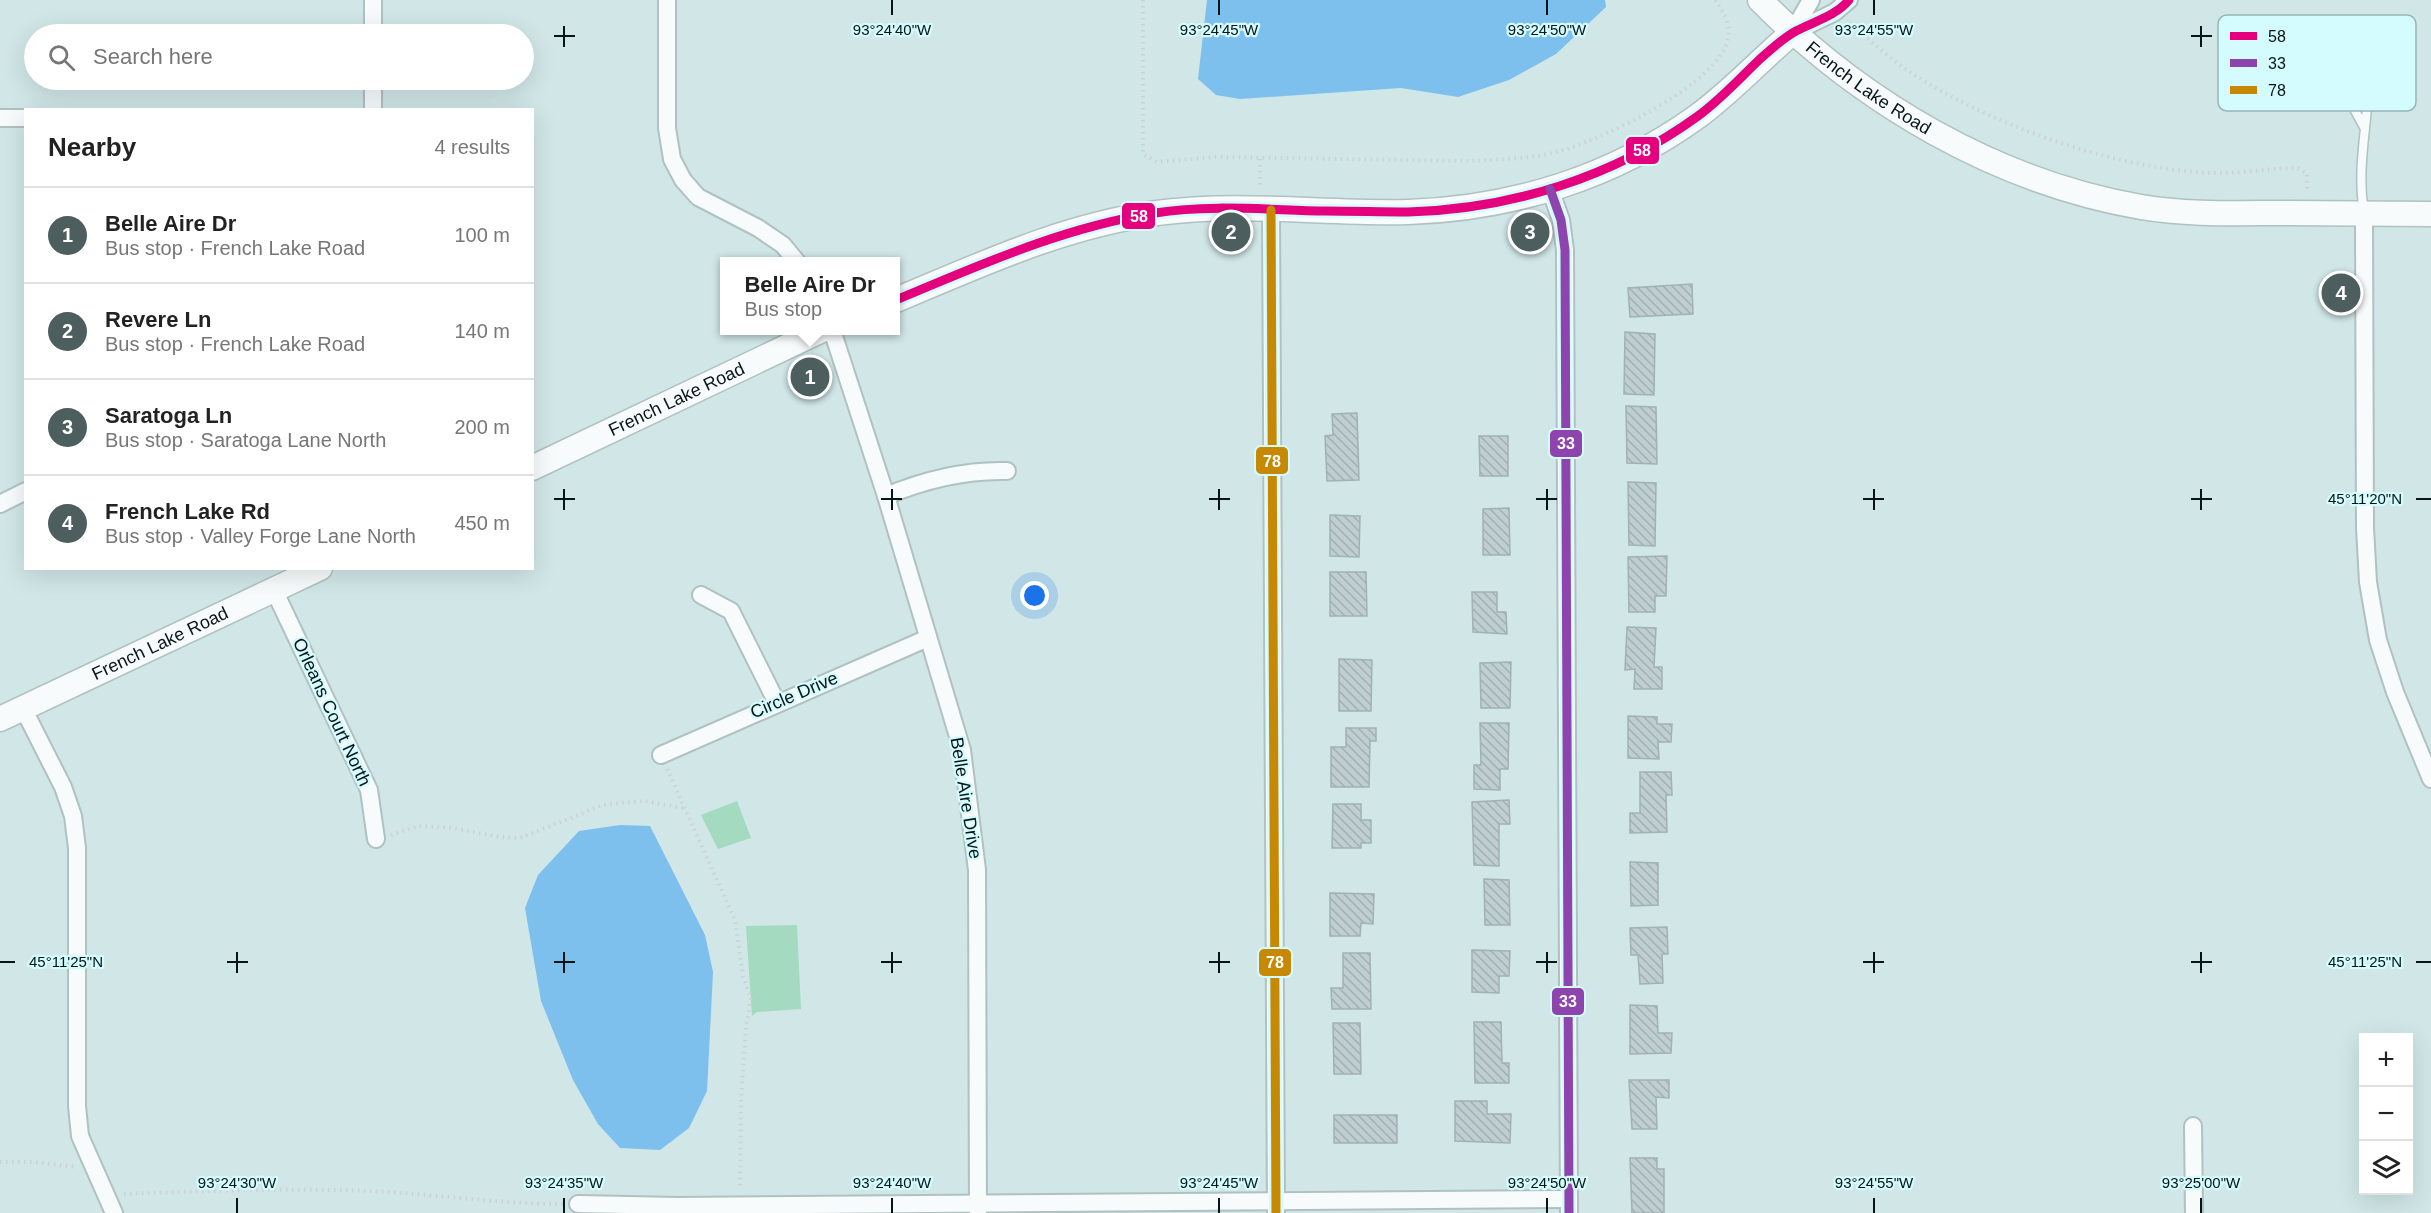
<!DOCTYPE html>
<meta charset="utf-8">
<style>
body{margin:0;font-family:Arial,sans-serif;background:#f6f6f6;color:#222}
.controls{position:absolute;right:18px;bottom:18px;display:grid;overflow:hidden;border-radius:0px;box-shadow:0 6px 24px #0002}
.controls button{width:54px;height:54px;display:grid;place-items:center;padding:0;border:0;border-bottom:2px solid #e0e0e0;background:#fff;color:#222;font:30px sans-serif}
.you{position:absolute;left:1035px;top:596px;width:21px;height:21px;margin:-15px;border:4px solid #fff;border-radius:50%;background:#1a73e8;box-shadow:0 0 0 9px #1a73e833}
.badge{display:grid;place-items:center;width:39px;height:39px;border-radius:50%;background:#4d5e5f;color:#fff;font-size:20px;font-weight:700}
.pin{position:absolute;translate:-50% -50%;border:3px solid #fff;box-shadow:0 2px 6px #0006}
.popup{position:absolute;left:720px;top:257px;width:180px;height:78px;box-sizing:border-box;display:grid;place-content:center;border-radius:0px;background:#fff;filter:drop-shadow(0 2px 4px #0005);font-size:20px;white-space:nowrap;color:#767676}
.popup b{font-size:22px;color:#222}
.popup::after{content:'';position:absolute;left:50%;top:100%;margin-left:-12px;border:12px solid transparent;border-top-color:#fff}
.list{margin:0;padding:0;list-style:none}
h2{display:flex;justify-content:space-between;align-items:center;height:78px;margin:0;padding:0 24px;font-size:26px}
h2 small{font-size:20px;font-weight:400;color:#767676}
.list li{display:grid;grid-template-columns:39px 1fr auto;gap:18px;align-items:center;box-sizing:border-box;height:96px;padding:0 24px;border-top:2px solid #e0e0e0}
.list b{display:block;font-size:22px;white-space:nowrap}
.list p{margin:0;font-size:20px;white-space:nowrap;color:#767676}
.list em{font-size:20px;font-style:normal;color:#767676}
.icon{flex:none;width:33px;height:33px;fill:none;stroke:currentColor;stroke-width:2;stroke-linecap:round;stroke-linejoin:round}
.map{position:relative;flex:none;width:2431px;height:1213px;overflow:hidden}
.search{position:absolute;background:#fff;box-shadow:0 6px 24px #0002;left:24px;top:24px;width:510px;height:66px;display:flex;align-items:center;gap:15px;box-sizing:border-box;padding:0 21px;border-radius:33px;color:#767676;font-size:22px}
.panel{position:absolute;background:#fff;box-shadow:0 6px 24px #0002;left:24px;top:108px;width:510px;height:462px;border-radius:0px}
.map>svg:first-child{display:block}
.green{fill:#a3dac0}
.water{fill:#7dbfed}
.building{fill:url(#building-back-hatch);stroke:#a1b1b4;stroke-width:1.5}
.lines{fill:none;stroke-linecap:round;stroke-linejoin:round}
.lane-casing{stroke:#b0c1c2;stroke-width:11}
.street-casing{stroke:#b0c1c2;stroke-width:20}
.secondary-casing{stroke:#b0c1c2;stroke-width:27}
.path{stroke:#cdd3d3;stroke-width:4;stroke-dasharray:1.5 4.5;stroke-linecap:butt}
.lane{stroke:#f8fbfb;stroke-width:8}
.street{stroke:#f8fbfb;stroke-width:16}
.secondary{stroke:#f8fbfb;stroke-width:24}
.bus-1-casing{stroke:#d4fbfd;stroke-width:14}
.bus-2-casing{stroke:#d4fbfd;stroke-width:14}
.bus-3-casing{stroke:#d4fbfd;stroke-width:14}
.bus-1{stroke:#e5007d;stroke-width:9}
.bus-2{stroke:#8e44ad;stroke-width:9}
.bus-3{stroke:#c78904;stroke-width:9}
.ticks{fill:none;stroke:#071516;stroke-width:2}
.labels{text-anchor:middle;stroke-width:4.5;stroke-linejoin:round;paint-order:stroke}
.street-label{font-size:18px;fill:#071516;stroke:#d4fbfd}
.key{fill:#d4fbfd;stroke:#96b6b8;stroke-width:1.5}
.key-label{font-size:16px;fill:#071516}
.ticks-label{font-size:15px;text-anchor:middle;fill:#071516;stroke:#d4fbfd;stroke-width:4.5;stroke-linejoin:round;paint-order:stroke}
.line-badge{stroke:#d4fbfd;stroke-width:2}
.badge-label{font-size:16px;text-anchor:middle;font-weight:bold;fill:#fff}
</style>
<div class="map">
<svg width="2431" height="1213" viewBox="0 0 2431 1213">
<defs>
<pattern id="building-back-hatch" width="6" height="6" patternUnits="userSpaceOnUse" patternTransform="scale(1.5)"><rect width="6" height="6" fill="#beced1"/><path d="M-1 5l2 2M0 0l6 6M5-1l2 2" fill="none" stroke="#a2b0b3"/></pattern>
</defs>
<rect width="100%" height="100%" fill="#d0e6e7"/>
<!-- green -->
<g class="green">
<path d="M 737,801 L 751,838 L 718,849 L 701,815 Z"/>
<path d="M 797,925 L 801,1009 L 757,1012 L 752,1016 L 746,926 Z"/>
</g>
<!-- water -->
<g class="water">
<path d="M 1207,0 L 1605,0 L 1606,7 L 1556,54 L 1509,80 L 1458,97 L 1401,88 L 1240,99 L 1216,95 L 1198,79 Z"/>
<path d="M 620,825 L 650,826 L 705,935 L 713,972 L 707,1091 L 689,1128 L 660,1150 L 620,1148 L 598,1124 L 573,1080 L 541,1001 L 525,908 L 538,875 L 579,831 Z"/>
</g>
<!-- building -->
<g class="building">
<path d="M 1692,284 L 1693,314 L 1630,317 L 1628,288 Z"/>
<path d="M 1625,332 L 1655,334 L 1654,395 L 1624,394 Z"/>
<path d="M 1626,406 L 1656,407 L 1657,464 L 1627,463 Z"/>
<path d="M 1357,413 L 1359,480 L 1327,481 L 1325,436 L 1333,435 L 1332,414 Z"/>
<path d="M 1479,436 L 1508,436 L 1508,476 L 1480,476 Z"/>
<path d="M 1628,482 L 1656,483 L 1655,546 L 1629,545 Z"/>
<path d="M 1509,508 L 1510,555 L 1483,555 L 1483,509 Z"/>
<path d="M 1330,515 L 1360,516 L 1359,557 L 1330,556 Z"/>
<path d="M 1667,556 L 1666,596 L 1655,596 L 1655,612 L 1629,612 L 1628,557 Z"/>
<path d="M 1330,572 L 1366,572 L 1367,616 L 1330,616 Z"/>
<path d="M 1472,592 L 1497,592 L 1497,612 L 1506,612 L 1507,634 L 1473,632 Z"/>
<path d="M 1627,627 L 1656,628 L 1654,667 L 1662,667 L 1662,689 L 1634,689 L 1635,669 L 1625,670 Z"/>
<path d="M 1339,659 L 1372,660 L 1371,711 L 1339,711 Z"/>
<path d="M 1511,662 L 1510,708 L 1481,708 L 1480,663 Z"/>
<path d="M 1628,716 L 1657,717 L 1657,724 L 1672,724 L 1671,742 L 1658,742 L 1659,759 L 1628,758 Z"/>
<path d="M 1480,723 L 1509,723 L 1508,769 L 1500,769 L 1500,790 L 1474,789 L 1474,765 L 1481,765 Z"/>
<path d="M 1346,728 L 1376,728 L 1376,741 L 1370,741 L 1369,787 L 1331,787 L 1331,747 L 1346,747 Z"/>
<path d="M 1640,772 L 1671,772 L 1672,795 L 1666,795 L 1667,832 L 1630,833 L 1630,813 L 1640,813 Z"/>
<path d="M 1509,800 L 1510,824 L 1499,824 L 1499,866 L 1474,865 L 1472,802 Z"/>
<path d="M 1333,804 L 1361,804 L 1361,820 L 1371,820 L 1371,843 L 1361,843 L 1361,848 L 1332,848 Z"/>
<path d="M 1630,862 L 1658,863 L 1658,905 L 1631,906 Z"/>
<path d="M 1484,879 L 1509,880 L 1510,925 L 1485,925 Z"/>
<path d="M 1330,893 L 1374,894 L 1373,924 L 1361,923 L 1360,936 L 1330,936 Z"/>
<path d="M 1667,927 L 1668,954 L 1662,954 L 1663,983 L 1640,984 L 1638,955 L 1631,955 L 1630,928 Z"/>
<path d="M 1472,950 L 1510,951 L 1509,976 L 1499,976 L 1499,993 L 1472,992 Z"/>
<path d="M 1343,953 L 1370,953 L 1371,1009 L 1332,1009 L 1331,988 L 1343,988 Z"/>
<path d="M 1630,1005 L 1657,1006 L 1658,1033 L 1672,1033 L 1671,1053 L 1630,1054 Z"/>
<path d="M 1474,1022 L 1501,1022 L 1502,1063 L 1509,1063 L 1509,1083 L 1475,1083 Z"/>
<path d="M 1333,1023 L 1360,1023 L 1361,1074 L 1334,1074 Z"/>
<path d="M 1629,1080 L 1669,1080 L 1669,1098 L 1656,1097 L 1657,1129 L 1632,1129 Z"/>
<path d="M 1455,1101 L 1487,1101 L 1487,1114 L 1511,1114 L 1510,1143 L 1455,1141 Z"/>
<rect x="1334" y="1115" width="63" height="28"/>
<path d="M 1630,1158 L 1657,1158 L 1657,1169 L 1664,1169 L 1664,1213 L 1632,1213 Z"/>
</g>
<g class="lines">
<defs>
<path id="lane" d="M 2364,211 C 2354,156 2376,102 2365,48 L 2343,45 L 2332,53 L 2337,78 L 2364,127"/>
<g id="street">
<path d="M 373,0 L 373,34"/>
<path d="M 667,0 L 667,128 L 672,159 L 683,180 L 698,197 L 758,228 L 783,245 L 797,262"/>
<path d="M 1792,33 L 1835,12 L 1849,0"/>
<path d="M 1792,33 L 1811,0"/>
<path d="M 373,80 L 373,110"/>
<path d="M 0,118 L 26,118"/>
<path d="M 1550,189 L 1561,220 L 1565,250 L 1569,1213"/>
<path d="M 1271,210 L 1276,1213"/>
<path d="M 2364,215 L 2365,528 L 2368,582 L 2378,640 L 2395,692 L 2431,779"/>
<path d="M 832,330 L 886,496 L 962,750 L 977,870 L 978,1213"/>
<path d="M 886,496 C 924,480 966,470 1007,471"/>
<path d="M 0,504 L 26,491"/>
<path d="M 274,590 L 369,790 L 376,839"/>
<path d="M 701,595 L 731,611 L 777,703"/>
<path d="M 23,708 L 63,787 L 73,816 L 77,848 L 77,1106 L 80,1136 L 114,1213"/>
<path d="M 661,755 L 928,638"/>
<path d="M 2193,1126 L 2194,1213"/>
<path d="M 578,1204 L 678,1206 L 1569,1199"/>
</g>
<g id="secondary">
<path id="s1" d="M 1760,0 C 1862,103 1997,182 2141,207 C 2188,215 2238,213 2286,213 C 2334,213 2383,214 2431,214"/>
<path d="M 896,300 C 980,265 1065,225 1157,213 C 1240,202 1325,214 1408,212 C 1512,209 1614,177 1698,116 C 1732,91 1760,60 1792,33"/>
<path id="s2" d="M 532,468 L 822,330"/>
<path id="s3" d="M 0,719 L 320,568"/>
</g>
</defs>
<!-- lane casing -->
<use href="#lane" class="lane-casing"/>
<!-- street casing -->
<use href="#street" class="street-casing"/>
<!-- secondary casing -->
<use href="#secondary" class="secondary-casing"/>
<!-- path -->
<g class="path">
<path d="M 1143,0 L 1143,154 L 1157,162 L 1216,157 L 1472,161 C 1503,159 1537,159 1567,149 C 1608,136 1720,83 1728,38 C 1731,24 1723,11 1715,0"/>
<path d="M 1849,23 C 1870,40 1890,59 1913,74 C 1993,125 2100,163 2194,172 C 2229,176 2263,168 2298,168 L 2307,174 L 2307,192"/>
<path d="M 1260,159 L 1260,188"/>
<path d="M 667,769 L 735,920 L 743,976 L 751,998 L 746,1028 L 741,1101 L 740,1189"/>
<path d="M 391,835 L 418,826 L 447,827 L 501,837 L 520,838 L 603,805 L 644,801 L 683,808"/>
<path d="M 0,1162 L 34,1162 L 76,1167"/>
<path d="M 124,1194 C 206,1191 289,1188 371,1191 C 435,1194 499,1204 563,1204"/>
</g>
<!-- lane -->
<use href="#lane" class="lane"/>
<!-- street -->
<use href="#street" class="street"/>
<!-- secondary -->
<use href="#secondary" class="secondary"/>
<defs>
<path id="bus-1" d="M 896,300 C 980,265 1064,227 1155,213 C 1210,204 1269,210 1325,211 C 1353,211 1381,212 1408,212 C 1512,209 1614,177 1698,116 C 1721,99 1739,79 1759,60 C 1770,50 1783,38 1796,31 C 1813,22 1836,16 1849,0"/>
<path id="bus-2" d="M 1550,189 L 1561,220 L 1565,250 L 1569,1213"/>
<path id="bus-3" d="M 1271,210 L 1276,1213"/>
</defs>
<!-- bus-1 casing -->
<use href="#bus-1" class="bus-1-casing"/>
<!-- bus-2 casing -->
<use href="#bus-2" class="bus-2-casing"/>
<!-- bus-3 casing -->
<use href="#bus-3" class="bus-3-casing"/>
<!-- bus-1 -->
<use href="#bus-1" class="bus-1"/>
<!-- bus-2 -->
<use href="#bus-2" class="bus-2"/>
<!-- bus-3 -->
<use href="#bus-3" class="bus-3"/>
</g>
<!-- ticks -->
<path class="ticks" d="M 892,0 L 892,15M 1219,0 L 1219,15M 1547,0 L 1547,15M 1874,0 L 1874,15M 564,26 L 564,47M 2201,26 L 2201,47M 554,36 L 575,36M 2191,36 L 2212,36M 564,489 L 564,510M 892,489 L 892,510M 1219,489 L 1219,510M 1547,489 L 1547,510M 1874,489 L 1874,510M 2201,489 L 2201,510M 554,499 L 575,499M 881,499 L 902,499M 1209,499 L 1230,499M 1536,499 L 1557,499M 1863,499 L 1884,499M 2191,499 L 2212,499M 2416,499 L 2431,499M 237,952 L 237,973M 564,952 L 564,973M 892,952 L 892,973M 1219,952 L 1219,973M 1547,952 L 1547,973M 1874,952 L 1874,973M 2201,952 L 2201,973M 0,962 L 15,962M 227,962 L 248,962M 554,962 L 575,962M 881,962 L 902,962M 1209,962 L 1230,962M 1536,962 L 1557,962M 1863,962 L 1884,962M 2191,962 L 2212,962M 2416,962 L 2431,962M 237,1198 L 237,1213M 564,1198 L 564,1213M 892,1198 L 892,1213M 1219,1198 L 1219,1213M 1547,1198 L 1547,1213M 1874,1198 L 1874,1213M 2201,1198 L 2201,1213"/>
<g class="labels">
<!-- street labels -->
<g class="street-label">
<text dy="6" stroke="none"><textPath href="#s1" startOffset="140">French Lake Road</textPath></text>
<text dy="6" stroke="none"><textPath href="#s2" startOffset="160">French Lake Road</textPath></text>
<text dy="6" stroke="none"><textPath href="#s3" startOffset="177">French Lake Road</textPath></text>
<text transform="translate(794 695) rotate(-23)" y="6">Circle Drive</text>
<text transform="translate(332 712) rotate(65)" y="6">Orleans Court North</text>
<text transform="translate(966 798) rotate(81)" y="6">Belle Aire Drive</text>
</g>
</g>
<!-- legend -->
<rect x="2218" y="15" width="198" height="96" rx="9" class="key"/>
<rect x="2230" y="32" width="27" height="8" fill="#e5007d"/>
<rect x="2230" y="59" width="27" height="8" fill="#8e44ad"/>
<rect x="2230" y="86" width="27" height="8" fill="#c78904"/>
<g class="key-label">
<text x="2268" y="42">58</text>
<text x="2268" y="69">33</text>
<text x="2268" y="96">78</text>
</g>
<g class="ticks-label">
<text x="892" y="35">93°24'40"W</text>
<text x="1219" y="35">93°24'45"W</text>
<text x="1547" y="35">93°24'50"W</text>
<text x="1874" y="35">93°24'55"W</text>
<text x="2365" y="504">45°11'20"N</text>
<text x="2365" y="967">45°11'25"N</text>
<text x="66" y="967">45°11'25"N</text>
<text x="237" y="1188">93°24'30"W</text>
<text x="564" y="1188">93°24'35"W</text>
<text x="892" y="1188">93°24'40"W</text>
<text x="1219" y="1188">93°24'45"W</text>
<text x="1547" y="1188">93°24'50"W</text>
<text x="1874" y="1188">93°24'55"W</text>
<text x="2201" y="1188">93°25'00"W</text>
</g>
<g class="line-badge">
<rect x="1625" y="136" width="35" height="29" rx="6" fill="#e5007d"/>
<rect x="1121" y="202" width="35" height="28" rx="6" fill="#e5007d"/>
<rect x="1549" y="429" width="34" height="29" rx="6" fill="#8e44ad"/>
<rect x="1255" y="446" width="34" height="29" rx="6" fill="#c78904"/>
<rect x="1258" y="948" width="34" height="29" rx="6" fill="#c78904"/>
<rect x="1551" y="987" width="34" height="29" rx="6" fill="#8e44ad"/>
</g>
<g class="badge-label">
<text x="1642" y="156">58</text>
<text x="1139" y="222">58</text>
<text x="1566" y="449">33</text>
<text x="1272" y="467">78</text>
<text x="1275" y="968">78</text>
<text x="1568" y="1007">33</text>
</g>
</svg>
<div class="controls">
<button>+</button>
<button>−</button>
<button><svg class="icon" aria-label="layers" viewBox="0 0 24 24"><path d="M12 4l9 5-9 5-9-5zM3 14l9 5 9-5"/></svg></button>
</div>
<div class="you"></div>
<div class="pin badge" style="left:810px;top:377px">1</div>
<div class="popup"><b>Belle Aire Dr</b>Bus stop</div>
<div class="pin badge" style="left:1231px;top:232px">2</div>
<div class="pin badge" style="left:1530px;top:232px">3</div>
<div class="pin badge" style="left:2341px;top:293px">4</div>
<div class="search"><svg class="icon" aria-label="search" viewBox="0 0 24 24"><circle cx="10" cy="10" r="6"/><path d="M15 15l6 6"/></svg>Search here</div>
<section class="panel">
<h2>Nearby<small>4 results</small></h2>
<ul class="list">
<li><span class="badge">1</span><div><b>Belle Aire Dr</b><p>Bus stop · French Lake Road</p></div><em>100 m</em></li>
<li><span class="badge">2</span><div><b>Revere Ln</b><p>Bus stop · French Lake Road</p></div><em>140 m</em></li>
<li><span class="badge">3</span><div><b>Saratoga Ln</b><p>Bus stop · Saratoga Lane North</p></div><em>200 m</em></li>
<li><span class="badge">4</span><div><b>French Lake Rd</b><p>Bus stop · Valley Forge Lane North</p></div><em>450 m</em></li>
</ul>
</section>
</div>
